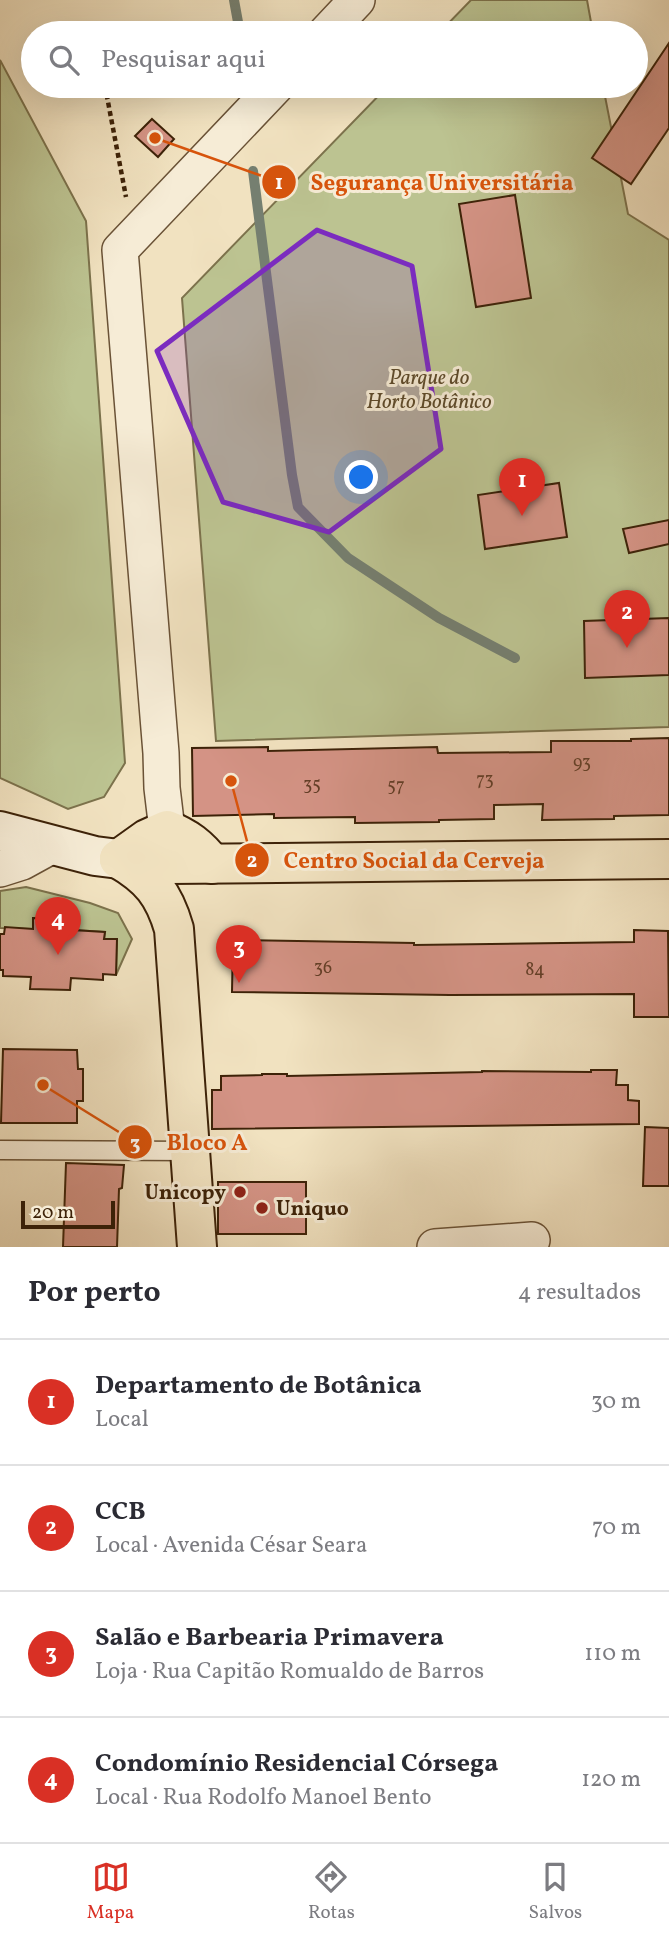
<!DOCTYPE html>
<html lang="pt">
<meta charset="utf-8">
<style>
body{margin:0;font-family:Vollkorn,serif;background:#f7f7f7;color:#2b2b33}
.scale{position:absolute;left:21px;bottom:18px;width:94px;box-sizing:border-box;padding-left:7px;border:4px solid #3d2208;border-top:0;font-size:19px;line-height:24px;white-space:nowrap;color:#3d2208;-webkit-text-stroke:5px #f6ecd6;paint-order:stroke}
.you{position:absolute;left:362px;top:478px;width:24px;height:24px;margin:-18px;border:5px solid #fff;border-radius:50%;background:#1a73e8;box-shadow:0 0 0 10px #1a73e833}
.badge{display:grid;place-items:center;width:46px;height:46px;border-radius:50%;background:#d93025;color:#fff;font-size:23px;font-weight:700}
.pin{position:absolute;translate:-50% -58px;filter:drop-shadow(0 2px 4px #0008)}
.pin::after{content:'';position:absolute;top:37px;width:24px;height:21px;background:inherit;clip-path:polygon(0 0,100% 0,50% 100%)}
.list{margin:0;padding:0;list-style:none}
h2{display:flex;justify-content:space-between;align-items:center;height:91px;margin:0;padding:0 28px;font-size:30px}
h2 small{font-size:23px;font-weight:400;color:#7c7c81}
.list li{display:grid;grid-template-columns:46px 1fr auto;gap:21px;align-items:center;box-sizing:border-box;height:126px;padding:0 28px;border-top:2px solid #e1e1e2}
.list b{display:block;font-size:26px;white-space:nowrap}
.list p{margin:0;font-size:23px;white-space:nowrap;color:#7c7c81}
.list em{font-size:23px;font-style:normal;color:#7c7c81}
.icon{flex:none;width:38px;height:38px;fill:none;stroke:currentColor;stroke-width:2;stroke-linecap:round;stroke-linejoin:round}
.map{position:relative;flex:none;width:669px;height:1247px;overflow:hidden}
.search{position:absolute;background:#fff;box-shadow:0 7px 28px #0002;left:21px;right:21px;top:21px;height:77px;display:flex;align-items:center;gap:18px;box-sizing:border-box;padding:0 24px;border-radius:38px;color:#7c7c81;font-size:26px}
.sheet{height:595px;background:#fff}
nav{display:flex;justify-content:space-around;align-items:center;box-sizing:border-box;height:98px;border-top:2px solid #e1e1e2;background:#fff;font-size:19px;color:#7c7c81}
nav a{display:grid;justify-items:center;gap:4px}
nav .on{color:#d93025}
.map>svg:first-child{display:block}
.green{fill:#bcc391;stroke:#7c724c;stroke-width:2}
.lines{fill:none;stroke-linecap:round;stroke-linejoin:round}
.stream{stroke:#757f70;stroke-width:10}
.building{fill:#d49385;stroke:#3d2208;stroke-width:2}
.lane-casing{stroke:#6a5236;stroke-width:21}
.street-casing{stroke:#6a5236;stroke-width:38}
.secondary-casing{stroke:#3d2208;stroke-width:42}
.primary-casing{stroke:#3d2208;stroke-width:42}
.path{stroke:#3d2208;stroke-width:4.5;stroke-dasharray:5 3.5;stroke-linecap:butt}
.lane{stroke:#f6ecd6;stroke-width:18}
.street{stroke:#f6ecd6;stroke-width:35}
.secondary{stroke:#f6ecd6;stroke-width:38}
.primary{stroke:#f1e2c0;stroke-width:38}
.marked{fill:#7b2cbf;fill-opacity:0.2;stroke:#7b2cbf;stroke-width:5;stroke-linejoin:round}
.poi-dot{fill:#8f2418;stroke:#f6ecd6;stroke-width:2.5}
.labels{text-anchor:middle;stroke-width:6;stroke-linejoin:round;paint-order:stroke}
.number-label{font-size:18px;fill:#633e27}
.park-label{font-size:21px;font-style:italic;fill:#5d4a2a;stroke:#f6ecd6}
.poi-label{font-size:21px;font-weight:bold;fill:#3d2208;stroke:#f6ecd6;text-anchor:end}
.leader{fill:none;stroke:#d7540c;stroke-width:2.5}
.callout-dot{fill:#d7540c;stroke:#f6ecd6;stroke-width:2.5}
.mark-label{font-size:21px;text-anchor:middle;font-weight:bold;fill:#fff}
.callout-label{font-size:23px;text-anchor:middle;font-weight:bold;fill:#d7540c;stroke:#f6ecd6;stroke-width:6;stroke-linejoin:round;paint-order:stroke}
</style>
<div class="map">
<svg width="669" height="1247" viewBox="0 0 669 1247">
<rect width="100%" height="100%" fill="#f1e2c0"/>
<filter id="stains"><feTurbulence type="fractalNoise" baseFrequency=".00286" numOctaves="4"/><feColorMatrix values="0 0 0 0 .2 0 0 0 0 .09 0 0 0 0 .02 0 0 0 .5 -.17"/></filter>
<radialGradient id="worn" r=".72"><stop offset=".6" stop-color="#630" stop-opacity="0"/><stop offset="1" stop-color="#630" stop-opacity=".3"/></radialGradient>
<!-- green -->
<g class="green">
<path d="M 471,0 L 587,0 L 593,33 L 439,33 Z"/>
<path d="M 0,60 L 86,221 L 125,763 L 104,797 L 68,809 L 0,778 Z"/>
<path d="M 388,86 L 603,86 L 628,214 L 669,240 L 669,727 L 216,741 L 182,298 Z"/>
<path d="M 26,887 L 90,903 L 118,913 L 132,939 L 116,975 L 117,939 L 104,939 L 105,932 L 73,930 L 73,920 L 33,918 L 33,929 L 0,928 L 0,891 Z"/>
</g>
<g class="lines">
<!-- stream -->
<g class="stream">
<path d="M 234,0 L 240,33"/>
<path d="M 253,171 L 292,475 L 298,507 L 348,558 L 439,618 L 515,658"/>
</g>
</g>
<!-- building -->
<g class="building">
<path d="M 669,43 L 669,128 L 631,184 L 592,158 Z"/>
<path d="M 152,119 L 174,139 L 158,157 L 135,136 Z"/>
<path d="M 515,195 L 531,298 L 476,307 L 459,204 Z"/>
<path d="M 559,483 L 567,537 L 485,549 L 478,495 Z"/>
<path d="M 669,520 L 669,544 L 629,553 L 623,529 Z"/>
<path d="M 669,618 L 669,675 L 585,678 L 584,621 Z"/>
<path d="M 669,738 L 669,815 L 614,816 L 614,819 L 542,820 L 543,804 L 494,805 L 494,819 L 439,820 L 439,822 L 355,823 L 355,817 L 274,818 L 274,814 L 193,816 L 192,748 L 268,747 L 268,751 L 437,747 L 438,753 L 551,752 L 551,741 L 631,741 L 631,739 Z"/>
<path d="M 33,918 L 73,920 L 73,930 L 105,932 L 104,939 L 117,939 L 116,975 L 103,974 L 103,980 L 71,978 L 70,990 L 30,989 L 31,977 L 3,976 L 3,970 L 0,970 L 0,934 L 4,934 L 5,927 L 33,929 Z"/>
<path d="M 634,930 L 668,931 L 669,1017 L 634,1017 L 634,994 L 450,995 L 232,992 L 233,940 L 414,943 L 414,945 L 634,942 Z"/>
<path d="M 3,1049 L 77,1050 L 78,1069 L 83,1069 L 83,1101 L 77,1101 L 77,1123 L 1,1123 Z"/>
<path d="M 591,1070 L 617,1070 L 616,1085 L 628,1085 L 628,1100 L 639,1101 L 639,1124 L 212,1129 L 212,1090 L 221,1090 L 221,1076 L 262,1075 L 262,1074 L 287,1074 L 287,1076 L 482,1072 L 482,1071 L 591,1072 Z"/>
<path d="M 645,1127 L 669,1128 L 669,1186 L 643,1186 Z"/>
<path d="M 66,1163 L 124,1165 L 122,1188 L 119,1189 L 117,1247 L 63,1247 Z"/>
<rect x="218" y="1182" width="88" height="52"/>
</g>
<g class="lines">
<defs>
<path id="lane" d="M 0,1150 L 190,1151"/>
<g id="street">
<path d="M 326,33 L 357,0"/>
<path d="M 167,830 L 162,788 L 161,753 L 120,250 L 276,86"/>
<path d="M 0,869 L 22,862 L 53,845"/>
<path d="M 435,1247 L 532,1240"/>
</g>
<path id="secondary" d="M 0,831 L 95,856 L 119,859"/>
<g id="primary">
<path d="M 119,859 L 170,864 L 669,859"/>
<path d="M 119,859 C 150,877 164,894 174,929 L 197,1247"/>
<path d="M 119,859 L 147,839 L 167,830 C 186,837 199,847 212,864"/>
</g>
</defs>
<!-- lane casing -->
<use href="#lane" class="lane-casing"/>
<!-- street casing -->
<use href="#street" class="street-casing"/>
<!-- secondary casing -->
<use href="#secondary" class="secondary-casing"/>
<!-- primary casing -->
<use href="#primary" class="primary-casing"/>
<!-- path -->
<path class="path" d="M 105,86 L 126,197"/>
<!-- lane -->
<use href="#lane" class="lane"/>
<!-- street -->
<use href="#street" class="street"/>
<!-- secondary -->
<use href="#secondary" class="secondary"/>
<!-- primary -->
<use href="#primary" class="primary"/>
</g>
<!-- marked area -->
<path class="marked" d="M 317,230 L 412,266 L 441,449 L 329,532 L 223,502 L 157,351 Z"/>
<!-- markers -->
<g class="poi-dot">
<circle cx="240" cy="1192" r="7"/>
<circle cx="262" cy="1208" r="7"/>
</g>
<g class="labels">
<!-- number labels -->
<g class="number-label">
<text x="582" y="768">93</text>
<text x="485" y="785">73</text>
<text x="312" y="790">35</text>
<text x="396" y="791">57</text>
<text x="323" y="973">36</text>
<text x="535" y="975">84</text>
</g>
<!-- park labels -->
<g class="park-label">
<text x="429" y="384">Parque do<tspan x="429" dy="24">Horto Botânico</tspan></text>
</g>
<!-- poi labels -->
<g class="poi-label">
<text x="226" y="1199">Unicopy</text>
<text x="276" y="1215" text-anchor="start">Uniquo</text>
</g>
</g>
<!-- callouts -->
<path class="leader" d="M155 138L279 182M231 781L252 860M43 1085L135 1142"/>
<g class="callout-dot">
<circle cx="155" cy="138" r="7"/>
<circle cx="231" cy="781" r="7"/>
<circle cx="43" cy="1085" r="7"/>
<circle cx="279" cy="182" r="18"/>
<circle cx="252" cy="860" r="18"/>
<circle cx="135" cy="1142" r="18"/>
</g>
<g class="mark-label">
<text x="279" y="189">1</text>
<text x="252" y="867">2</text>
<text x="135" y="1150">3</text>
</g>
<g class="callout-label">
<text x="442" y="190">Segurança Universitária</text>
<text x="414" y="868">Centro Social da Cerveja</text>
<text x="207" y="1150">Bloco A</text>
</g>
<rect width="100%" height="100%" filter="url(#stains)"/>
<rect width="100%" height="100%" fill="url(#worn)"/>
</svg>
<div class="scale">20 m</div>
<div class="you"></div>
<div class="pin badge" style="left:522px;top:516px">1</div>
<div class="pin badge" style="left:627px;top:648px">2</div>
<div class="pin badge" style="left:239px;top:983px">3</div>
<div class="pin badge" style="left:58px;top:955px">4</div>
<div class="search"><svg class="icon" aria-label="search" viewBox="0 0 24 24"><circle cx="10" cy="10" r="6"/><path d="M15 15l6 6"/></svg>Pesquisar aqui</div>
</div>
<section class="sheet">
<h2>Por perto<small>4 resultados</small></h2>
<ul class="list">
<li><span class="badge">1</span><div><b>Departamento de Botânica</b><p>Local</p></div><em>30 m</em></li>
<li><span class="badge">2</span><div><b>CCB</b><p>Local · Avenida César Seara</p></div><em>70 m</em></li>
<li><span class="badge">3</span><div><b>Salão e Barbearia Primavera</b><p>Loja · Rua Capitão Romualdo de Barros</p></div><em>110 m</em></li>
<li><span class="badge">4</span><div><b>Condomínio Residencial Córsega</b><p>Local · Rua Rodolfo Manoel Bento</p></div><em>120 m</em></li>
</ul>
</section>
<nav>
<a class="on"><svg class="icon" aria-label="map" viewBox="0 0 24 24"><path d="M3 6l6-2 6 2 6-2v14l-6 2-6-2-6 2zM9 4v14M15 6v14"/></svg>Mapa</a>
<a><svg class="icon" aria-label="directions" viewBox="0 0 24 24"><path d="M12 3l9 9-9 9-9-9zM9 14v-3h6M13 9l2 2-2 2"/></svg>Rotas</a>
<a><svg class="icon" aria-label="saved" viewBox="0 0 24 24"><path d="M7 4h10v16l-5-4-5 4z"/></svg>Salvos</a>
</nav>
